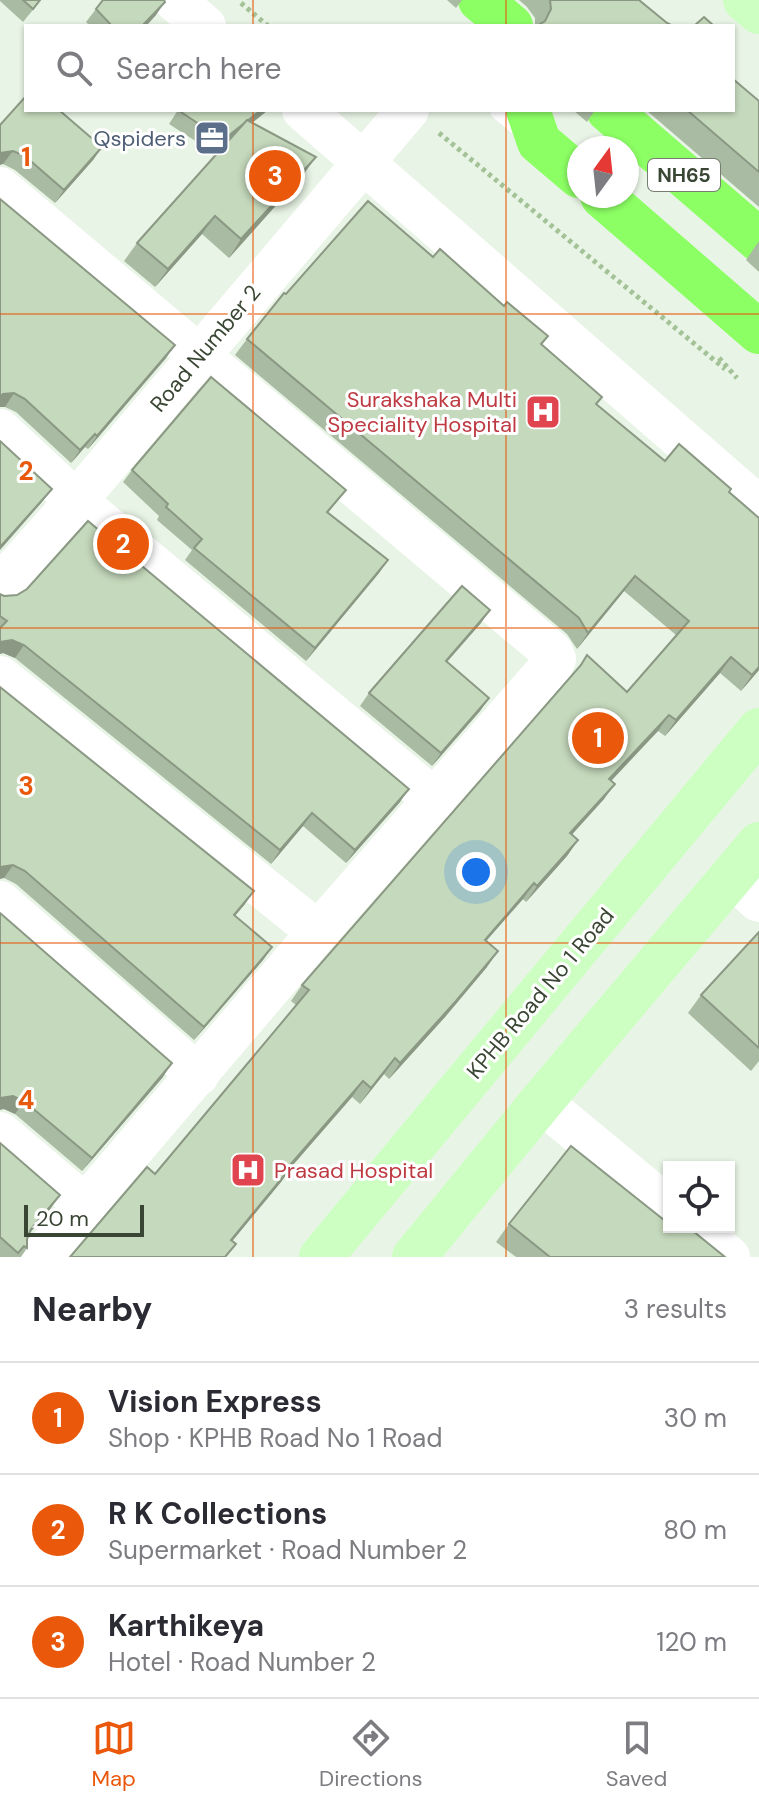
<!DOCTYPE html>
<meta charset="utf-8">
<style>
body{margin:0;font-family:"DM Sans",sans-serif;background:#f2f2f3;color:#2b2b33}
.controls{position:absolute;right:24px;bottom:24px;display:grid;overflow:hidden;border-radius:0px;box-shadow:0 2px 6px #0004}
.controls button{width:72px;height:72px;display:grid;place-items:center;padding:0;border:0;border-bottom:2px solid #e1e1e2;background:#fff;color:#2b2b33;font:40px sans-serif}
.compass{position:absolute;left:567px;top:136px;width:72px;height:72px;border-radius:50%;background:#fff;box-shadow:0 2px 6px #0004;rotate:15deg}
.scale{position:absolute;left:24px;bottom:20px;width:120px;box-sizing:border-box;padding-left:8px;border:4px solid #3a4634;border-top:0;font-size:22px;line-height:28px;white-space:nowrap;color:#3a4634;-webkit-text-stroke:6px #fff;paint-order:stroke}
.you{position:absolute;left:476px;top:872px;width:28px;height:28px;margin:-20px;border:6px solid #fff;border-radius:50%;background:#1a73e8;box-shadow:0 0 0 12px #1a73e833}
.badge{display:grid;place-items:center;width:52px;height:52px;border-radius:50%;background:#ea580c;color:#fff;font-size:26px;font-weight:700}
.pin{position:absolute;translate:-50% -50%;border:4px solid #fff;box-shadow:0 2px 8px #0006}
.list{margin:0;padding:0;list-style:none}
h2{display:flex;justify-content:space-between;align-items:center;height:104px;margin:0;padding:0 32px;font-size:34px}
h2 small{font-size:26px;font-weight:400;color:#7c7c81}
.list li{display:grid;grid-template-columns:52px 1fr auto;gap:24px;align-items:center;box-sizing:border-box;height:112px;padding:0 32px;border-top:2px solid #e1e1e2}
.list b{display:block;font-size:30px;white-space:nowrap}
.list p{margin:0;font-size:26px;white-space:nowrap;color:#7c7c81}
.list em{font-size:26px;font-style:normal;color:#7c7c81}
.icon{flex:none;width:44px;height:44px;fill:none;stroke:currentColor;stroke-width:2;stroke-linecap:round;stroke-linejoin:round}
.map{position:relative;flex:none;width:759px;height:1257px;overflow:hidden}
.search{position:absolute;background:#fff;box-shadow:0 2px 6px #0004;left:24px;right:24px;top:24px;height:88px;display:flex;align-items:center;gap:20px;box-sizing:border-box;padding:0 28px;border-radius:0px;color:#7c7c81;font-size:30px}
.sheet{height:440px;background:#fff}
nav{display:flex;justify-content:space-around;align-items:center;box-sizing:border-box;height:112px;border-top:2px solid #e1e1e2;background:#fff;font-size:22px;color:#7c7c81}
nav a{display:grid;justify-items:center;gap:4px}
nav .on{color:#ea580c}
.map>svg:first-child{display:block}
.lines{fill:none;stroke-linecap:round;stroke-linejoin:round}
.path{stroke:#a3c297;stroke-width:5;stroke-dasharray:4 4;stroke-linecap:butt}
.lane{stroke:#fff;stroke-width:20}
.street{stroke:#fff;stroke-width:42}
.secondary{stroke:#cdffc3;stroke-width:44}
.highway{stroke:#8cff64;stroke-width:44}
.wall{fill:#a9bba2}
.shaded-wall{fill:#8a9884}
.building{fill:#c5d9bc;stroke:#8a9884;stroke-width:2}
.grid{fill:none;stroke:#e8590c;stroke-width:2;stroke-opacity:0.55}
.labels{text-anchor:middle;stroke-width:6;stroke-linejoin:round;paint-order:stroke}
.shield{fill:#fff;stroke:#757e71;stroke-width:2}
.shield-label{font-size:20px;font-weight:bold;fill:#3a4634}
.service-label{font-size:22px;fill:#4e5e75;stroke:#fff;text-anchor:end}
.street-label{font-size:22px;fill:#3a4634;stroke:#fff}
.health-label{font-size:22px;fill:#be3a42;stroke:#fff;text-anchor:end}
.grid-label{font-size:26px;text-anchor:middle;font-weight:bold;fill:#e8590c;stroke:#fff;stroke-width:6;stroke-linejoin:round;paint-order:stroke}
</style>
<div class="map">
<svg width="759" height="1257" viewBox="0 0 759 1257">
<rect width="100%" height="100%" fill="#e8f4e5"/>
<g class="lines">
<!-- path -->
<g class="path">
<path d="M 241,3 L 268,26"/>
<path d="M 439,133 L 725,369"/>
<path d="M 719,358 L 737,378"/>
</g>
<!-- lane -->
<path class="lane" d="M 500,110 L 526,132"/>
<!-- street -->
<g class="street">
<path d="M 174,0 L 205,26"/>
<path d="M 303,110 L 759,507"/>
<path d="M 0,188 L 552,652 L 555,659 L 552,665 L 318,932 L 41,1257"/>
<path d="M 0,430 L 76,501 L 435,800"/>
<path d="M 0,586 L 76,501 L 408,110"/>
<path d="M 0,677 L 318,932"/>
<path d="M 732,877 L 759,901"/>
<path d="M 0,902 L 198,1075"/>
<path d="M 541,1102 L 669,1208"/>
<path d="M 0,1133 L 85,1205"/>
<path d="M 692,1227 L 729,1257"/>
</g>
<!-- secondary -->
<g class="secondary">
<path d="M 745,0 L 759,12"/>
<path d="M 321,1257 L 759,730"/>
<path d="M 414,1257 L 541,1102 L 759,844"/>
</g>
<!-- highway -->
<g class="highway">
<path d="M 480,0 L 511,26"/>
<path d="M 528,110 L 539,142 L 579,176"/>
<path d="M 608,110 L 759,240"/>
<path d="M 602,196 L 759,332"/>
</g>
</g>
<!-- wall -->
<g class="wall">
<path d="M 0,0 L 41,0 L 23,22 L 0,1 Z"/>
<path d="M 447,0 L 462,0 L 456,8 Z"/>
<path d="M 519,0 L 639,0 L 667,23 L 673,26 L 535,26 L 535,18 L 527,7 Z"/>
<path d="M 96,9 L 156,15 L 146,26 L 90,26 L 86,22 Z"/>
<path d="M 759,101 L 759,207 L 646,110 L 733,110 Z"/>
<path d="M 178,110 L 268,110 L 252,123 L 303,175 L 229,258 L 202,234 L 155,287 L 124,261 L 137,243 L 226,143 L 214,153 L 169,124 Z"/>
<path d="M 573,110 L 595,110 L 587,122 Z"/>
<path d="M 0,125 L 102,147 L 93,160 L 55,203 L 15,170 L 3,164 Z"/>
<path d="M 0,199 L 166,358 L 88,449 L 85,447 L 71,463 L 16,412 L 5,407 Z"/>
<path d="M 759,241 L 759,272 L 746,260 Z"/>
<path d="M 433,257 L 548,336 L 542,345 L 597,404 L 665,461 L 729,492 L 759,518 L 759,670 L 741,691 L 720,673 L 665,736 L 658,731 L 611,780 L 604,799 L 572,834 L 578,840 L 567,856 L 526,902 L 523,899 L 486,941 L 487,967 L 445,1017 L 389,1079 L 384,1074 L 360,1104 L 352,1097 L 292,1166 L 281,1182 L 232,1241 L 155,1174 L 296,1005 L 291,1001 L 302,985 L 576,671 L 587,655 L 627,692 L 676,635 L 624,591 L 577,649 L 567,634 L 235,355 L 247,339 L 286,294 Z"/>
<path d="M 132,470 L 346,490 L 328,513 L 388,560 L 379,573 L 306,661 L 185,560 L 192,550 L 157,520 L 159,516 L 123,482 Z"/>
<path d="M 0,594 L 400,802 L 346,863 L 303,826 L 271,864 L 15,658 L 3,653 L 0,654 Z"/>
<path d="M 481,623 L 447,662 L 489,698 L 480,711 L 432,766 L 360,706 L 369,693 Z"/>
<path d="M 0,687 L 245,904 L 235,916 L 272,947 L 263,960 L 194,1040 L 16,884 L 4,878 Z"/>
<path d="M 0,913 L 163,1077 L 82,1171 L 15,1114 L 4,1109 Z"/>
<path d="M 759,932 L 759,1061 L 751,1071 L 688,1013 L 701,995 Z"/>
<path d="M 0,1143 L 51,1208 L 29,1234 L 27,1239 L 27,1248 L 21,1257 L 0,1257 Z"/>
<path d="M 509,1224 L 669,1227 L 725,1257 L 516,1257 L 496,1242 Z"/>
</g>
<!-- shaded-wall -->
<g class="shaded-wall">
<path d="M 165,2 L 156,15 L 146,26 L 142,26 Z"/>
<path d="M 261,110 L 268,110 L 214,153 L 223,140 Z"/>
<path d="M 102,147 L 93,160 L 55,203 L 64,190 Z"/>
<path d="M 13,151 L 3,164 L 0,165 L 0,153 Z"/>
<path d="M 316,157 L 303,175 L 229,258 L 241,239 Z"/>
<path d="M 215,216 L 202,234 L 155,287 L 168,269 Z"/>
<path d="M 175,345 L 166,358 L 88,449 L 97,436 Z"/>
<path d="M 14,393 L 5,407 L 0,407 L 0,396 L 3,394 Z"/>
<path d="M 95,434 L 85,447 L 71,463 L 80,450 Z"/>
<path d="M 52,489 L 42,502 L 0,550 L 0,547 Z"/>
<path d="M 388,560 L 379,573 L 306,661 L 315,648 Z"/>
<path d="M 635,576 L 624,591 L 577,649 L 588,633 Z"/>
<path d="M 490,610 L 481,623 L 436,674 L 446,661 Z"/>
<path d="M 12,640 L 24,645 L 15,658 L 3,653 L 0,654 L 0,642 Z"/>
<path d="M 731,657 L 720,673 L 665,736 L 676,720 Z"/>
<path d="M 759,667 L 759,670 L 741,691 L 752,675 Z"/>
<path d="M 489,698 L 480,711 L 432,766 L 441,753 Z"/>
<path d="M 669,715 L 658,731 L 598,795 L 609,779 Z"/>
<path d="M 615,784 L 604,799 L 559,849 L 570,833 Z"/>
<path d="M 409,789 L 400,802 L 346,863 L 355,850 Z"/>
<path d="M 312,813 L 303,826 L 271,864 L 280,850 Z"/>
<path d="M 578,840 L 567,856 L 526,902 L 537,886 Z"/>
<path d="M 13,865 L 4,878 L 0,879 L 0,867 Z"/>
<path d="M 534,883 L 523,899 L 473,956 L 485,940 Z"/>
<path d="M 254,891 L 245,904 L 224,928 L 234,915 Z"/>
<path d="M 272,947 L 263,960 L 194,1040 L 204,1027 Z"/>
<path d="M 498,951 L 487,967 L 445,1017 L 389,1079 L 400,1063 Z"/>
<path d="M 395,1058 L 384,1074 L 360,1104 L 371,1088 Z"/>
<path d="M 172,1063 L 163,1077 L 82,1171 L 92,1158 Z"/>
<path d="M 363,1081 L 352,1097 L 279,1181 L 290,1165 Z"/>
<path d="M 13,1096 L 24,1101 L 15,1114 L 4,1109 L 0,1110 L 0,1098 Z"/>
<path d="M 292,1166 L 281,1182 L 220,1256 L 231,1240 Z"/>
<path d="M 60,1195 L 51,1208 L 22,1242 L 31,1229 Z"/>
</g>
<!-- building -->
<g class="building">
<path d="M 23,0 L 40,0 L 33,9 Z"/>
<path d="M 103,0 L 164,0 L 165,2 L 142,26 L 112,26 L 96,9 Z"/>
<path d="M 550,0 L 639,0 L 667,23 L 673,26 L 537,26 L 545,21 L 551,9 Z"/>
<path d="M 704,17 L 714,26 L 694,26 Z"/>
<path d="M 733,79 L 759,101 L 759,172 L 687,110 L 733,110 Z"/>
<path d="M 26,96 L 26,110 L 59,110 L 102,147 L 64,190 L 25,156 L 13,151 L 0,153 L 0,125 Z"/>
<path d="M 178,110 L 261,110 L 223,140 Z"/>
<path d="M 247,120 L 316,157 L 241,239 L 215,216 L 168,269 L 137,243 Z"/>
<path d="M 0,199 L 175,345 L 97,436 L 95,434 L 80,450 L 25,399 L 14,393 L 3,394 L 0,396 Z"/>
<path d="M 368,201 L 433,257 L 440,249 L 504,306 L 507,302 L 548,336 L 541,344 L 602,397 L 596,404 L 665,461 L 679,444 L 731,489 L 729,492 L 759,518 L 759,667 L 752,675 L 731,657 L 676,720 L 669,715 L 609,779 L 615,784 L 570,833 L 578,840 L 537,886 L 534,883 L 485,940 L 498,951 L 456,1001 L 400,1063 L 395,1058 L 371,1088 L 363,1081 L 290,1165 L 292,1166 L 231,1240 L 236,1244 L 225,1257 L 70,1257 L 147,1167 L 155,1174 L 309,990 L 302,985 L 581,665 L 587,655 L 627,692 L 689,621 L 635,576 L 588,633 L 579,618 L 247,339 L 284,293 L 286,294 Z"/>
<path d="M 211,377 L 346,490 L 327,512 L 388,560 L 315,648 L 194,548 L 202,539 L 166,507 L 168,504 L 132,470 Z"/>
<path d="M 0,441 L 52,489 L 0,547 Z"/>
<path d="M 88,521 L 409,789 L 355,850 L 312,813 L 280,850 L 24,645 L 12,640 L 0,642 L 0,628 L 7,621 L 0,616 L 0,594 L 4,596 L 17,595 L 27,589 Z"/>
<path d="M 462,586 L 490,610 L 446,661 L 489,698 L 441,753 L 369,693 Z"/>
<path d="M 0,687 L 254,891 L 234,915 L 272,947 L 204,1027 L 25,871 L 13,865 L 0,867 Z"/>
<path d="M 0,913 L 172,1063 L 92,1158 L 24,1101 L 13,1096 L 0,1098 Z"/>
<path d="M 759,932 L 759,1048 L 701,995 Z"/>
<path d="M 0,1143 L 60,1195 L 31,1229 L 27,1239 L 27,1248 L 24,1246 L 18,1253 L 0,1237 Z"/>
<path d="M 571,1146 L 669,1224 L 669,1227 L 673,1227 L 676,1229 L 678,1227 L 688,1227 L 725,1257 L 550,1257 L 509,1224 Z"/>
</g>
<!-- grid -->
<path class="grid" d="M 253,0 L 253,26M 506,0 L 506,26M 253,110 L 253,1257M 506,110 L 506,1257M 0,314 L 759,314M 0,628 L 759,628M 0,943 L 759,943"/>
<!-- icons -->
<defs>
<symbol id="office-square" viewBox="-11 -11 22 22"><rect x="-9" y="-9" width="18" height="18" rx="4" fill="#5c6f8a" stroke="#fff"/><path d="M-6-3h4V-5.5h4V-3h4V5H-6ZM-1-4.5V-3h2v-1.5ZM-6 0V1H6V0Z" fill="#fff"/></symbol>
<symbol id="hospital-square" viewBox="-11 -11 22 22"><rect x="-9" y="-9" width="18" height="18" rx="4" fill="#e0444e" stroke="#fff"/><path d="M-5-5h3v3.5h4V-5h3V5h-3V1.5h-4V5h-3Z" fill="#fff"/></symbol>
</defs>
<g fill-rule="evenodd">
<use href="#office-square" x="192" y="118" width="40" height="40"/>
<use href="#hospital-square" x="523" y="392" width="40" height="40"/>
<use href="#hospital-square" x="228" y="1150" width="40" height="40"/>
</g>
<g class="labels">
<!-- shield labels -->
<rect class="shield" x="648" y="159" width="72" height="32" rx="6"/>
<g class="shield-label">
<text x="684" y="182">NH65</text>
</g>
<!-- service labels -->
<g class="service-label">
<text x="186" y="146">Qspiders</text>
</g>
<!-- street labels -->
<g class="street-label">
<text transform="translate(205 348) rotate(-50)" y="8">Road Number 2</text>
<text transform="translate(540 993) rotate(-50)" y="8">KPHB Road No 1 Road</text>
</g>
<!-- health labels -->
<g class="health-label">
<text x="517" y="407">Surakshaka Multi<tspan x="517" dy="25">Speciality Hospital</tspan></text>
<text x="274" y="1178" text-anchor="start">Prasad Hospital</text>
</g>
</g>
<g class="grid-label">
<text x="26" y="166">1</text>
<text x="26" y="480">2</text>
<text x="26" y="795">3</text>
<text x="26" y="1109">4</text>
</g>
</svg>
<div class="controls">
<button><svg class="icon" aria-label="locate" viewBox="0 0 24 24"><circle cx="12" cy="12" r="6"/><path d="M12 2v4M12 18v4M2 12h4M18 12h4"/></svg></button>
</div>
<svg class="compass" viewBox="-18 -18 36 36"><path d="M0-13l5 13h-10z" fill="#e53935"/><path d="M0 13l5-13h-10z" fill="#7c7c81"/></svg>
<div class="scale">20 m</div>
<div class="you"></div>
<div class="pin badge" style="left:598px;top:738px">1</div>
<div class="pin badge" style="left:123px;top:544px">2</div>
<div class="pin badge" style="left:275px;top:176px">3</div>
<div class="search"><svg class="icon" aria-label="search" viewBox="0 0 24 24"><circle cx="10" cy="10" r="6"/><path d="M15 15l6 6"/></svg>Search here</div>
</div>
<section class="sheet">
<h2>Nearby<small>3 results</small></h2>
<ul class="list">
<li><span class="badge">1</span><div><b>Vision Express</b><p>Shop · KPHB Road No 1 Road</p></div><em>30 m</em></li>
<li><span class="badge">2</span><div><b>R K Collections</b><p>Supermarket · Road Number 2</p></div><em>80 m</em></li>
<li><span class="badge">3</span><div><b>Karthikeya</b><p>Hotel · Road Number 2</p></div><em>120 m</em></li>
</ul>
</section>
<nav>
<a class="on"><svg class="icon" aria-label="map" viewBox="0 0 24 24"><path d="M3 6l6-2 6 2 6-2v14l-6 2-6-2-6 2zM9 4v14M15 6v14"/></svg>Map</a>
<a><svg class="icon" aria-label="directions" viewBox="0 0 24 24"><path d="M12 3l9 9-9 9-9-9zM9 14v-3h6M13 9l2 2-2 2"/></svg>Directions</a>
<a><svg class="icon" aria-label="saved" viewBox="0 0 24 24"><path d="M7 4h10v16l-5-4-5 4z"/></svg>Saved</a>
</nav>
